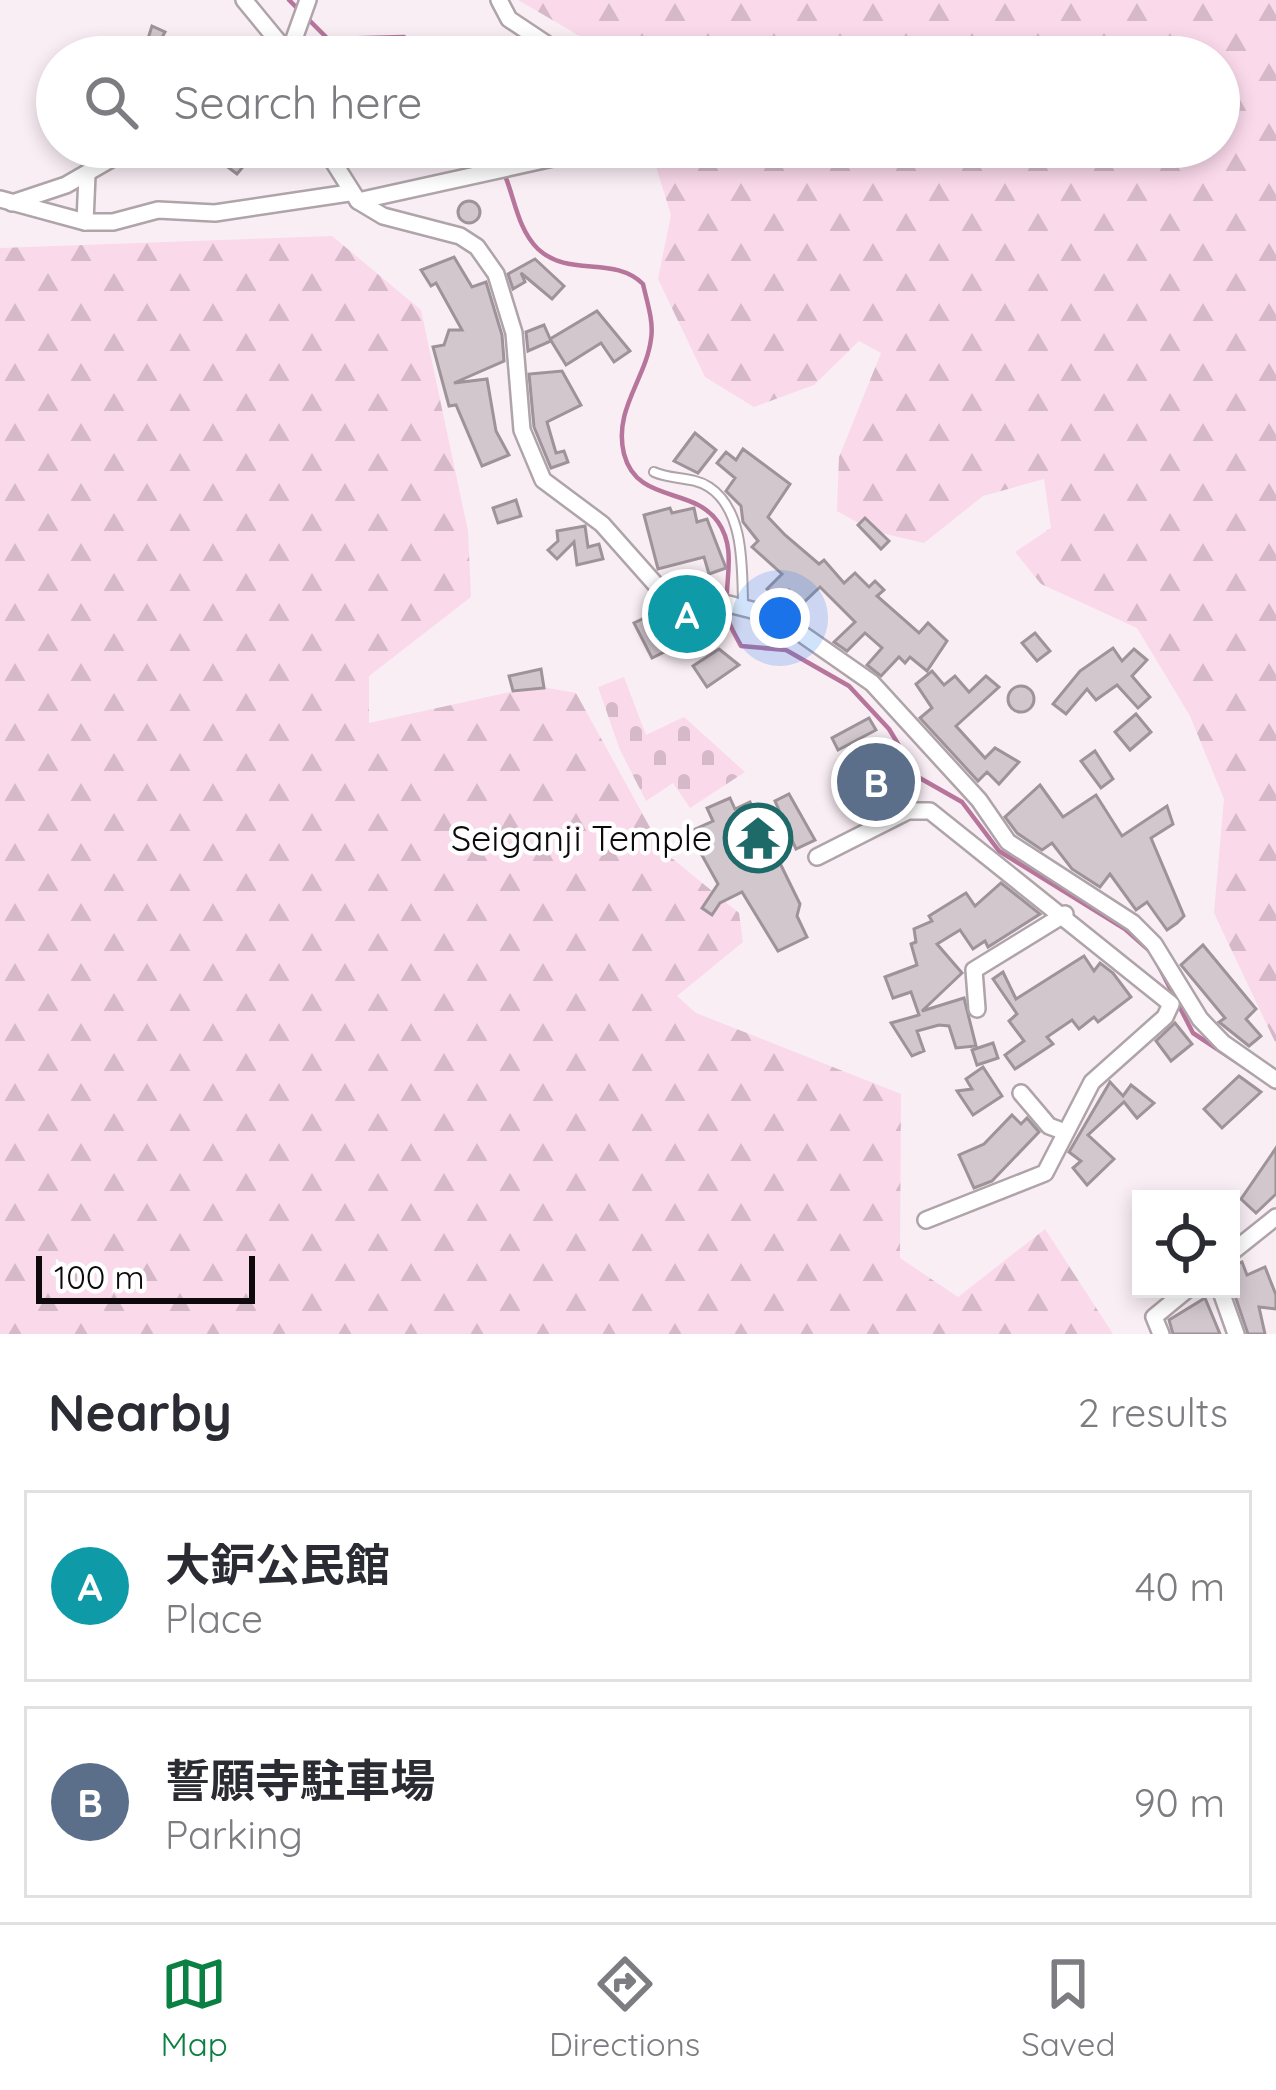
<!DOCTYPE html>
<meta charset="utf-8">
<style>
body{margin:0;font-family:Quicksand,"Noto Sans JP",sans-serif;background:#f2f2f3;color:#2b2b33}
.controls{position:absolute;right:36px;bottom:36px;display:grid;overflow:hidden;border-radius:0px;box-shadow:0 6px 18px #0003}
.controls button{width:108px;height:108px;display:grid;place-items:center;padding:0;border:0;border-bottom:3px solid #e1e1e2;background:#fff;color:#2b2b33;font:60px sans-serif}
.scale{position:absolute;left:36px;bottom:30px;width:219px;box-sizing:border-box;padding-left:12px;border:6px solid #0e0a0c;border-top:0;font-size:33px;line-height:42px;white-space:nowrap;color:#0e0a0c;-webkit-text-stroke:9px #fff;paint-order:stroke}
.you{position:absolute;left:780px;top:618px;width:42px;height:42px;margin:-30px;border:9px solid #fff;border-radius:50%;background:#1a73e8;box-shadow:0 0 0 18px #1a73e833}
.badge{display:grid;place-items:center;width:78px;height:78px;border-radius:50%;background:#0b8043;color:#fff;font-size:39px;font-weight:700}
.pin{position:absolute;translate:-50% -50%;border:6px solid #fff;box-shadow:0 3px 12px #0006}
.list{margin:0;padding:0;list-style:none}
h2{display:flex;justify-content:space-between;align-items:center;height:156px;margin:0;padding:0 48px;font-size:51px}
h2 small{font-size:39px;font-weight:400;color:#7c7c81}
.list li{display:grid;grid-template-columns:78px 1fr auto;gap:36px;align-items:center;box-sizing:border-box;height:192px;margin:0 24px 24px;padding:0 24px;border:3px solid #e1e1e2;border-radius:0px}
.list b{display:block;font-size:45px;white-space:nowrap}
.list p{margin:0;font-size:39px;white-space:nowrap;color:#7c7c81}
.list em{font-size:39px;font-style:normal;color:#7c7c81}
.icon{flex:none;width:66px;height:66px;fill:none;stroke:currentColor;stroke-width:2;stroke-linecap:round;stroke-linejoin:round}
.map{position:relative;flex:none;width:1276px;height:1334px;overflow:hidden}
.search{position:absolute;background:#fff;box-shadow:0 6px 18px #0003;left:36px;right:36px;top:36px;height:132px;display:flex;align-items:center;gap:30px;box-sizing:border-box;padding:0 42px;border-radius:66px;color:#7c7c81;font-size:45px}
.sheet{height:588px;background:#fff}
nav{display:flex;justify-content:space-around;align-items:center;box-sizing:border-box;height:168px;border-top:3px solid #e1e1e2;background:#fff;font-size:33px;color:#7c7c81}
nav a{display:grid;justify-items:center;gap:6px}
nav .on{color:#0b8043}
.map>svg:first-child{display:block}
.forest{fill:url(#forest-firs)}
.cemetery{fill:url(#cemetery-stones)}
.park{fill:url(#park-dots)}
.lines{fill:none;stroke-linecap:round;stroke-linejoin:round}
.stream{stroke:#b7759c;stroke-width:4.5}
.building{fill:#d2c7cd;stroke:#9d9398;stroke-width:3}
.lane-casing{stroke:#aea4a9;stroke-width:12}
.street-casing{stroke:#aea4a9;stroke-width:20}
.lane{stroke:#fff;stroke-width:8}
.street{stroke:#fff;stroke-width:15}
.labels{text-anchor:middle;stroke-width:9;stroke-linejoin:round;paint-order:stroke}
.poi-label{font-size:36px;fill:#0e0a0c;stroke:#fff;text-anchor:end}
</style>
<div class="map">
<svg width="1276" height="1334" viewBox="0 0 1276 1334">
<defs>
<pattern id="forest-firs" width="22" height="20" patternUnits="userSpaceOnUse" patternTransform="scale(3)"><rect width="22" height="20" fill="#fad9eb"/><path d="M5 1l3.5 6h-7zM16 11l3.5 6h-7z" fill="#d5b9c8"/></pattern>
<pattern id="cemetery-stones" width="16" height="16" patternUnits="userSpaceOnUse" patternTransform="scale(3)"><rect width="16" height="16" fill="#fad9eb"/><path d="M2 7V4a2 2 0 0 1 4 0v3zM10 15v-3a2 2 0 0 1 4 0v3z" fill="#d5b9c8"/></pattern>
<pattern id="park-dots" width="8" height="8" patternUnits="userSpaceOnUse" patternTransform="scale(3)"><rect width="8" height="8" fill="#fad9eb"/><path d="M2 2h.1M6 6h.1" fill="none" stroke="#d5b9c8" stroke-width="1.8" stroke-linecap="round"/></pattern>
</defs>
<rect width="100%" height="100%" fill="#f9eef4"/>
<!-- forest -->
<g class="forest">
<path d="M 518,0 L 1276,0 L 1276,1044 L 1214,913 L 1224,799 L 1190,716 L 1137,628 L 1041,584 L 1015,552 L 1051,528 L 1044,479 L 983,496 L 924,543 L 873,531 L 837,511 L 839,457 L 881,353 L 859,341 L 814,385 L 754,407 L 705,377 L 658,279 L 671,215 L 650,147 L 1219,147 L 1219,57 L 604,57 L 597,46 Z"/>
<path d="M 332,236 L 421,310 L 468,531 L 471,597 L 369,676 L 369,723 L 537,686 L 576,693 L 663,851 L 739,913 L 743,942 L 677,996 L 696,1013 L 901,1094 L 900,1258 L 958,1297 L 1045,1229 L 1113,1334 L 0,1334 L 0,248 Z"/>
</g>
<!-- cemetery -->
<path class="cemetery" d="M 624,677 L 646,735 L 684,717 L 745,772 L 690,808 L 673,783 L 646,801 L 620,750 L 598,687 Z"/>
<!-- park -->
<path class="park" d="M 1071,32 L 1087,35 L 1101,57 L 1060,57 L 1063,40 Z"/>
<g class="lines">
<!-- stream -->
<g class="stream">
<path d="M 289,0 L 328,39 L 404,37 L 427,57"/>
<path d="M 487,147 C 515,173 510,222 538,249 C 569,278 614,255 643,284 C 647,302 654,322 651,339 C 646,379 613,410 624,454 C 637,504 693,486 718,522 C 740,553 720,592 729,621 C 731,629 737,638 741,646 L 786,650 L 849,686 L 889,729 L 918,777 L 962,802 L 999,851 L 1125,929 L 1152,953 L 1193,1033 L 1276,1088"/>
</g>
</g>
<!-- building -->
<g class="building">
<path d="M 152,26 L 165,32 L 154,52 L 144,51 Z"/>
<path d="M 201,147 L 270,147 L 258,162 L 251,157 L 237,174 Z"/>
<circle cx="469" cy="212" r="11"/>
<path d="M 454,257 L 472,287 L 486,282 L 502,335 L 504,361 L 454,383 L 487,379 L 496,431 L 509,455 L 482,466 L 456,405 L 449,406 L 433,347 L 444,345 L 449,330 L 462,330 L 436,283 L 431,286 L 421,270 Z"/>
<path d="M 535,259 L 564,286 L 552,299 L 521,273 L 525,282 L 513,289 L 508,274 Z"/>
<path d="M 597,311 L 630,351 L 614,362 L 601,343 L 566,365 L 550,339 Z"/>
<path d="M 544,325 L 551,341 L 528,351 L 526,332 Z"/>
<path d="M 562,371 L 581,405 L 547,422 L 556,453 L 564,451 L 568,462 L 551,468 L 534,427 L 529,374 Z"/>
<path d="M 695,433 L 716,450 L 698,473 L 674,461 Z"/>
<path d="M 743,449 L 790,484 L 768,517 L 785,535 L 819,564 L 824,560 L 844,583 L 855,573 L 869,587 L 875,581 L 884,590 L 877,596 L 919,633 L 928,623 L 947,641 L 927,671 L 910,657 L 905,663 L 899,657 L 881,676 L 867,665 L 882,648 L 865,633 L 847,651 L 834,642 L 855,622 L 820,587 L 802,604 L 789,590 L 777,599 L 767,589 L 782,574 L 752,547 L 758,541 L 743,522 L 741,506 L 726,491 L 735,478 L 717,463 L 726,452 L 736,460 Z"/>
<path d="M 516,500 L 521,516 L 498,523 L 493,508 Z"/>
<path d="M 670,508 L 672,513 L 694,508 L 697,522 L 707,519 L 726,568 L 709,574 L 704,557 L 658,569 L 644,515 Z"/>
<path d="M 865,518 L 889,541 L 881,549 L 858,525 Z"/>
<path d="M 585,526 L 588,547 L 599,544 L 603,559 L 577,565 L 574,542 L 557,559 L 548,550 L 558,541 L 557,531 Z"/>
<path d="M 651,615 L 668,650 L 652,658 L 634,623 Z"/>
<path d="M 1035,633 L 1050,651 L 1037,661 L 1022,643 Z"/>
<path d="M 1113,648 L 1122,661 L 1134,649 L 1147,660 L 1132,676 L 1150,697 L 1138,708 L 1117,685 L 1096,700 L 1087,689 L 1066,714 L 1053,704 L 1080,671 Z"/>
<path d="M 719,649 L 739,665 L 707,687 L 693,666 Z"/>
<path d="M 541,669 L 544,688 L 513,691 L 509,676 Z"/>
<path d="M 932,671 L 944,685 L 955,676 L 969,692 L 986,676 L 999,687 L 956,726 L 985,758 L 995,748 L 1019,762 L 999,784 L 987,772 L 978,781 L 920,718 L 932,708 L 916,684 Z"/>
<circle cx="1021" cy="699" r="13"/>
<path d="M 1136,714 L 1151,732 L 1130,750 L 1115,732 Z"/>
<path d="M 869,718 L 876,730 L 838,750 L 832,738 Z"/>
<path d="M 1095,751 L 1113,779 L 1101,788 L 1081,761 Z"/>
<path d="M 1040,785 L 1063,817 L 1096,795 L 1122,836 L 1167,806 L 1173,824 L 1151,838 L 1184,916 L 1177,923 L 1167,930 L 1147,902 L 1136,910 L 1110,874 L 1100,887 L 1072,869 L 1052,843 L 1042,850 L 1017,833 L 1005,817 Z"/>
<path d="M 789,794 L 815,840 L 796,849 L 775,801 Z"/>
<path d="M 730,798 L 735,809 L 750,802 L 800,904 L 797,916 L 807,937 L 778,951 L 742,892 L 720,903 L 712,915 L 702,908 L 718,884 L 689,832 L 713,821 L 707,808 Z"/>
<path d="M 1001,883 L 1040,914 L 988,947 L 985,941 L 973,949 L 960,930 L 937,944 L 962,973 L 922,1011 L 964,998 L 976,1046 L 956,1048 L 949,1026 L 939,1025 L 917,1031 L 924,1051 L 912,1056 L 891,1023 L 919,1015 L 911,992 L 893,998 L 885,977 L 917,965 L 911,944 L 916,942 L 914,929 L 932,921 L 929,916 L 966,893 L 975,906 Z"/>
<path d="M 1203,945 L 1256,1009 L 1246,1019 L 1261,1036 L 1249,1046 L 1219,1022 L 1225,1018 L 1181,965 Z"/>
<path d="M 1084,956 L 1094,971 L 1100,963 L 1113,973 L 1131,997 L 1098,1022 L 1094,1017 L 1079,1029 L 1072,1020 L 1047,1037 L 1053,1044 L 1015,1069 L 1005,1055 L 1024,1041 L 1009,1021 L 1017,1014 L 993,979 L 1003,972 L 1016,999 Z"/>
<path d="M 1175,1023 L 1192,1044 L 1171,1061 L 1156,1041 Z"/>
<path d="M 993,1043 L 998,1058 L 977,1065 L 972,1050 Z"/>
<path d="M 983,1067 L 1002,1096 L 973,1115 L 957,1091 L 972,1089 L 966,1079 Z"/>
<path d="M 1239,1076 L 1261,1092 L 1222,1128 L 1204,1109 Z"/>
<path d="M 1110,1082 L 1123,1096 L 1131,1085 L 1154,1103 L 1137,1118 L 1124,1102 L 1088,1135 L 1114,1159 L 1087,1185 L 1073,1168 L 1081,1161 L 1069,1152 Z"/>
<path d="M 1012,1115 L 1021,1124 L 1027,1118 L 1039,1132 L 992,1181 L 974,1188 L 959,1155 L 984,1144 Z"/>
<path d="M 1276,1148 L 1276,1194 L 1256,1213 L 1241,1199 Z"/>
<path d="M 1242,1262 L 1247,1275 L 1265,1267 L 1276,1295 L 1276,1309 L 1259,1307 L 1265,1334 L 1248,1334 L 1231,1284 L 1231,1266 Z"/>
<path d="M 1205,1298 L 1220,1334 L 1173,1334 L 1169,1320 Z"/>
</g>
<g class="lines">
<defs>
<path id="lane" d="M 654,472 C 671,480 692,476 709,487 C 744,510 742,566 743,603"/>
<g id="street">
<path d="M 244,0 L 291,57"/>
<path d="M 499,0 L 509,19 L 566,57"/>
<path d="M 289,53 L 308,0"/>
<path d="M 324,147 L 358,201 L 383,216 L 460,236 L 477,247 L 496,274 L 514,333 L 522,430 L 543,480 L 602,524 L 657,586 L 776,616 L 872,683 L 979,800 L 1008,842 L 1133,923 L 1154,944 L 1200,1019 L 1223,1043 L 1276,1080"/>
<path d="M 0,199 L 85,222 L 113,222 L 158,210 L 215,213 L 349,193"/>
<path d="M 358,201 L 562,156 L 576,147"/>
<path d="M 12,203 L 66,185 L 132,147"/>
<path d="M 85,222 L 87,175"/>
<path d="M 817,857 L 908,811 L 930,811 L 1171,1004 L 1165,1017 L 1092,1082 L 1045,1173 L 926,1220"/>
<path d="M 977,1009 L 974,970 L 1065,914"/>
<path d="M 1021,1093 L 1049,1126 L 1065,1132"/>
<path d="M 1231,1253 L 1276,1217"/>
<path d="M 1220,1289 L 1236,1334"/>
<path d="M 1161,1334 L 1154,1317 L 1188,1289"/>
</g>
</defs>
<!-- lane casing -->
<use href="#lane" class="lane-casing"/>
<!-- street casing -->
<use href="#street" class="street-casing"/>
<!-- lane -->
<use href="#lane" class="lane"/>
<!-- street -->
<use href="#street" class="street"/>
</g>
<!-- icons -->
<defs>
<symbol id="temple-ring" viewBox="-11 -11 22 22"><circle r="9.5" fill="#fff" stroke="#1d6a69" stroke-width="1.5"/><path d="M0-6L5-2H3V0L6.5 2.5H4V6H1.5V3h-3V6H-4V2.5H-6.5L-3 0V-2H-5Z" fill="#1d6a69"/></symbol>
</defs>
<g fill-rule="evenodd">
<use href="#temple-ring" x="720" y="800" width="76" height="76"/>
</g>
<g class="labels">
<!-- poi labels -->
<g class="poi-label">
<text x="712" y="851">Seiganji Temple</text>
</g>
</g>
</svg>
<div class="controls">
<button><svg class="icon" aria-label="locate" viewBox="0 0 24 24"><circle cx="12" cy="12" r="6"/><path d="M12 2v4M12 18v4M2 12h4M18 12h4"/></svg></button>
</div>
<div class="scale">100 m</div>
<div class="you"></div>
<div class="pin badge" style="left:687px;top:614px;background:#0f9aa8">A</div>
<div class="pin badge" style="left:876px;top:782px;background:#5c6f8a">B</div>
<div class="search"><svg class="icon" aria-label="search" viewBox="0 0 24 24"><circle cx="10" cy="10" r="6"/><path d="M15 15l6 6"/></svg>Search here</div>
</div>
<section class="sheet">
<h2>Nearby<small>2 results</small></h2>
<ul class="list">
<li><span class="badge" style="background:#0f9aa8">A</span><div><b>大鈩公民館</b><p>Place</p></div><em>40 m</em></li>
<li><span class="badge" style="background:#5c6f8a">B</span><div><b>誓願寺駐車場</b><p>Parking</p></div><em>90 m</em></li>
</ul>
</section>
<nav>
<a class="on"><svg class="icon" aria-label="map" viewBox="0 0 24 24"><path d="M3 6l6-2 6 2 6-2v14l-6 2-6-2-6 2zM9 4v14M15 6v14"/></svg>Map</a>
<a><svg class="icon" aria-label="directions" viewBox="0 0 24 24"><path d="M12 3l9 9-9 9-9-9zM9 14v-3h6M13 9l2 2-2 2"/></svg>Directions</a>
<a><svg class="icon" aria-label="saved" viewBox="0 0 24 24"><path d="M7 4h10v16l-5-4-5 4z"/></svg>Saved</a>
</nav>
